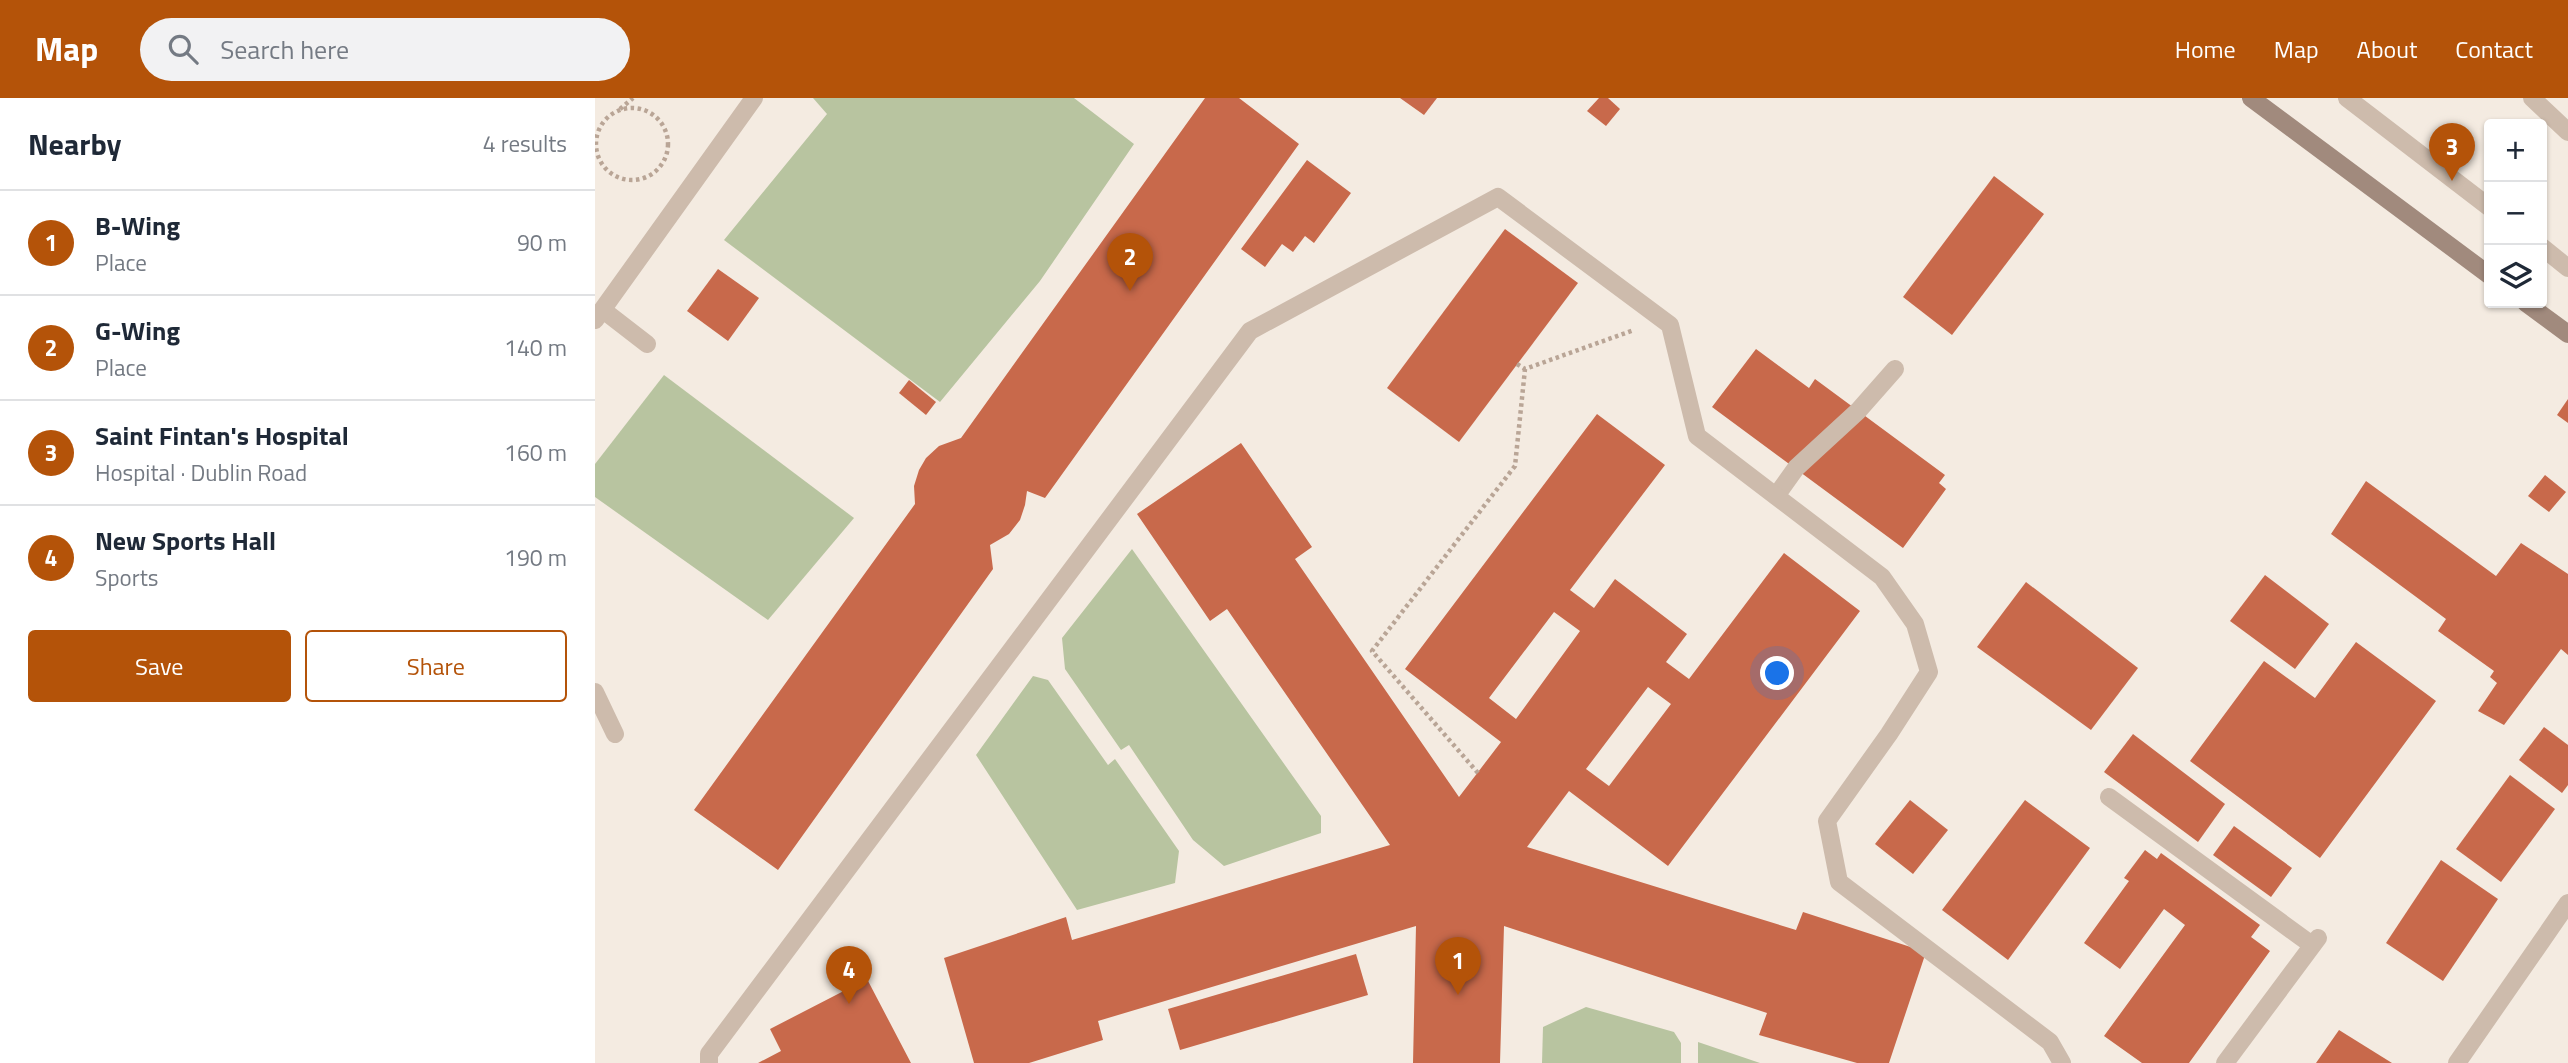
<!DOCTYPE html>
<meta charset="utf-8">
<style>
body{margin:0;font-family:"Titillium Web",sans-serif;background:#f2f2f3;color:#1f2937}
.controls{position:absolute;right:21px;top:21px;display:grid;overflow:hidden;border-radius:7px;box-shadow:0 2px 5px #0004}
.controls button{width:63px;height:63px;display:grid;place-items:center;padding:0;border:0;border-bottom:2px solid #e0e1e3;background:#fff;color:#1f2937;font:35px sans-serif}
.you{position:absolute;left:1183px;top:576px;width:24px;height:24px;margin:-18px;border:5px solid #fff;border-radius:50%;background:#1a73e8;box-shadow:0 0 0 10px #1a73e833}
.badge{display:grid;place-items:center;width:46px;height:46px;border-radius:50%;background:#b45309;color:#fff;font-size:23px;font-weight:700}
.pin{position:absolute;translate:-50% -58px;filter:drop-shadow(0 2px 4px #0008)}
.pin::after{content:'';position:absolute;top:37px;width:24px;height:21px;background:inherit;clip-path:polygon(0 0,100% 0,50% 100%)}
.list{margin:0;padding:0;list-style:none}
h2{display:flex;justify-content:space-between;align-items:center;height:91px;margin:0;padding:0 28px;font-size:30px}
h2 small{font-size:23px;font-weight:400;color:#747a83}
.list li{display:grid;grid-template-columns:46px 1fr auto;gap:21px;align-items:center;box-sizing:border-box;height:105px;padding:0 28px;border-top:2px solid #e0e1e3}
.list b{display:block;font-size:26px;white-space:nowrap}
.list p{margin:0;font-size:23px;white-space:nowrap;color:#747a83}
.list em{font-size:23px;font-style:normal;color:#747a83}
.actions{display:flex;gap:14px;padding:21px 28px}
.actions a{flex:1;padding:16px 0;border:2px solid #b45309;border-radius:7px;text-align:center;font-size:24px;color:#b45309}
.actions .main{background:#b45309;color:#fff}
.icon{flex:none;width:38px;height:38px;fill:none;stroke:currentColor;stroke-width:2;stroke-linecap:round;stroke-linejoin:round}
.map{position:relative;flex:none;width:1973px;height:965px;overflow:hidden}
header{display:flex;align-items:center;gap:42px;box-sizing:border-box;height:98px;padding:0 35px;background:#b45309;color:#fff}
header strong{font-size:33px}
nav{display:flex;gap:38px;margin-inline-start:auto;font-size:24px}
.search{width:490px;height:63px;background:#f2f2f3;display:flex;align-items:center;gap:18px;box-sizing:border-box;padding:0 24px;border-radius:38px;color:#747a83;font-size:26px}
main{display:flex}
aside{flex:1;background:#fff}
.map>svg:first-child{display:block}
.green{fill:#b8c4a0}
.building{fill:#c8694b;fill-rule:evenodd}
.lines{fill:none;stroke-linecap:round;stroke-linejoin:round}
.path{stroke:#b9a596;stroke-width:4.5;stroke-dasharray:3.5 3.5;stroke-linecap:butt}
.service{stroke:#cdbbac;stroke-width:18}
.secondary{stroke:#a18a7d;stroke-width:18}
</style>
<header>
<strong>Map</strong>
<div class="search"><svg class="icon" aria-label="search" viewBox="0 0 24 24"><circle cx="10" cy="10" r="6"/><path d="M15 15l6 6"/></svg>Search here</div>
<nav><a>Home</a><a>Map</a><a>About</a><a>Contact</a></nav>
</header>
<main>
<aside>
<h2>Nearby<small>4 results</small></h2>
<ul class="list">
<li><span class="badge">1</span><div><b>B-Wing</b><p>Place</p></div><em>90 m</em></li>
<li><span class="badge">2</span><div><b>G-Wing</b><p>Place</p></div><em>140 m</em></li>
<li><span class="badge">3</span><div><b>Saint Fintan's Hospital</b><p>Hospital · Dublin Road</p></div><em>160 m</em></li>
<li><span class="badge">4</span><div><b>New Sports Hall</b><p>Sports</p></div><em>190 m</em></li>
</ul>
<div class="actions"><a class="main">Save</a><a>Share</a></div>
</aside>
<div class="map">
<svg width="1973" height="965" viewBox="0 0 1973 965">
<rect width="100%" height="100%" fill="#f4ebe1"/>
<!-- green -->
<g class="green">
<path d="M 218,0 L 479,0 L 539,46 L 445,183 L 345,304 L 129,142 L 232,16 Z"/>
<path d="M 69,277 L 259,420 L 173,522 L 0,399 L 0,366 Z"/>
<path d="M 537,451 L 726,718 L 726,735 L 629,768 L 598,742 L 534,647 L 526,652 L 470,571 L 467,540 Z"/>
<path d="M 438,578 L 453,582 L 513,667 L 520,661 L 584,753 L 580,785 L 482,812 L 381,657 Z"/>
<path d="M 991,909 L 1079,934 L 1086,945 L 1086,965 L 947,965 L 948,929 Z"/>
<path d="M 1103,944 L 1165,965 L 1103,965 Z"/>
</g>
<!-- building -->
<g class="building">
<path d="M 610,0 L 644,0 L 704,46 L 450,400 L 432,393 L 430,407 L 425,422 L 414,436 L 395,447 L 398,471 L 183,772 L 99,712 L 320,406 L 319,388 L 324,372 L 331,360 L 344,348 L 366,340 Z"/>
<path d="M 805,0 L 842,0 L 829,17 Z"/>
<path d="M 1004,0 L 1013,0 L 1025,11 L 1011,28 L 992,13 Z"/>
<path d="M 712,62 L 756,95 L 719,145 L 710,138 L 698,154 L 687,146 L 670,169 L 646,151 Z"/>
<path d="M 1399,78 L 1449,116 L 1357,237 L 1308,199 Z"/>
<path d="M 910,131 L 983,185 L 864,344 L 792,290 Z"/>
<path d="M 123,171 L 164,200 L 133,243 L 92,213 Z"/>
<path d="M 1161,251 L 1214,290 L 1220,281 L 1350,377 L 1344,385 L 1351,391 L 1308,450 L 1117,309 Z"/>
<path d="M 314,282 L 341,304 L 331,317 L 304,295 Z"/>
<path d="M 1973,301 L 1973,325 L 1962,317 Z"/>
<path d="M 1002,316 L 1070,367 L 975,492 L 999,510 L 1020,481 L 1092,536 L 1071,564 L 1094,581 L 1189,455 L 1265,513 L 1073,768 L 974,693 L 932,749 L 1201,832 L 1208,814 L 1331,854 L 1294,965 L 1262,965 L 1164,937 L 1172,915 L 909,828 L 905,965 L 818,965 L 821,828 L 503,923 L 508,942 L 434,965 L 379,965 L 349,860 L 471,819 L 477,842 L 795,747 L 632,511 L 615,523 L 542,416 L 646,345 L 717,449 L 700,461 L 864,699 L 906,644 L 810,571 ZM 959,514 L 985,533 L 921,621 L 894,600 ZM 1053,589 L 1076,606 L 1014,688 L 991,671 Z"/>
<path d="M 1950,377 L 1971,394 L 1954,414 L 1933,398 Z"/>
<path d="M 1771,383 L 1901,478 L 1926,445 L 1973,476 L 1973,557 L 1966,551 L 1909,627 L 1883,613 L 1902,585 L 1895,579 L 1899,573 L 1843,533 L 1851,521 L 1736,436 Z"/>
<path d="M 1670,477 L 1734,526 L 1700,571 L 1635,523 Z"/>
<path d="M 1431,484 L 1543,570 L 1496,632 L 1382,549 Z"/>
<path d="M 1761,544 L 1841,603 L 1725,760 L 1595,663 L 1669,563 L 1720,600 Z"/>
<path d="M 1949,629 L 1973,647 L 1973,687 L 1967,695 L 1924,662 Z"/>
<path d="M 1538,636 L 1630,706 L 1603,744 L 1509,674 Z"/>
<path d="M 1915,677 L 1960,711 L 1906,784 L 1861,751 Z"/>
<path d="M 1315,702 L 1353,732 L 1318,776 L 1280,746 Z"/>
<path d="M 1430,702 L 1495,750 L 1413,862 L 1347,812 Z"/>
<path d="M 1639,728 L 1697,770 L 1676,799 L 1618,757 Z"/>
<path d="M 1550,752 L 1562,761 L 1566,755 L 1665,827 L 1656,839 L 1675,853 L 1594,965 L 1547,965 L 1509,938 L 1590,827 L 1569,811 L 1525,871 L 1489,845 L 1534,783 L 1529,780 Z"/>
<path d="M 1846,762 L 1903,801 L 1848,883 L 1791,845 Z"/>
<path d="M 761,856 L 773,897 L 585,952 L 573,911 Z"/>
<path d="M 272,881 L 316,965 L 163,965 L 186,953 L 175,931 Z"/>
<path d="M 1744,932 L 1797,965 L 1721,965 Z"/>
</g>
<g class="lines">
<!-- path -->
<g class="path">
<circle cx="37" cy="46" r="36"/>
<path d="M 25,11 L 38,0"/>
<path d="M 922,266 L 930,271 L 1039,232"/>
<path d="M 883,675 L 777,553 L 920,368 L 930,271"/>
</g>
<!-- service -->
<g class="service">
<path d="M 1752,0 L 1894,109"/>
<path d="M 1937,0 L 1973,34"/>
<path d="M 1947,149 L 1973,170"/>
<path d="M 8,212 L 52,246"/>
<path d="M 0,222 L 159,0"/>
<path d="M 1181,398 L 1201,370 L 1263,313 L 1300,271"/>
<path d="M 0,594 L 20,636"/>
<path d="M 1514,699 L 1717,847"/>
<path d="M 114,965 L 114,956 L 655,233 L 903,99 L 1075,227 L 1102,338 L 1287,479 L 1320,526 L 1334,574 L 1294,636 L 1232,723 L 1244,784 L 1455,944 L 1467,965"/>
<path d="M 1630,965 L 1723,840"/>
<path d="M 1862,965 L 1973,805"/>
</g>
<!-- secondary -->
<g class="secondary">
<path d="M 1656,0 L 1894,177"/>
<path d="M 1931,205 L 1973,236"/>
</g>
</g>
</svg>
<div class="controls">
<button>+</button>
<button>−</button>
<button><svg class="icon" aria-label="layers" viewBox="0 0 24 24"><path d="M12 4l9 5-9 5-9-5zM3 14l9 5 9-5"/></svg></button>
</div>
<div class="you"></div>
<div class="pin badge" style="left:863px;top:897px">1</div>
<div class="pin badge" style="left:535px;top:193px">2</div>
<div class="pin badge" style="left:1857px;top:83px">3</div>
<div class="pin badge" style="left:254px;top:906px">4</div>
</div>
</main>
